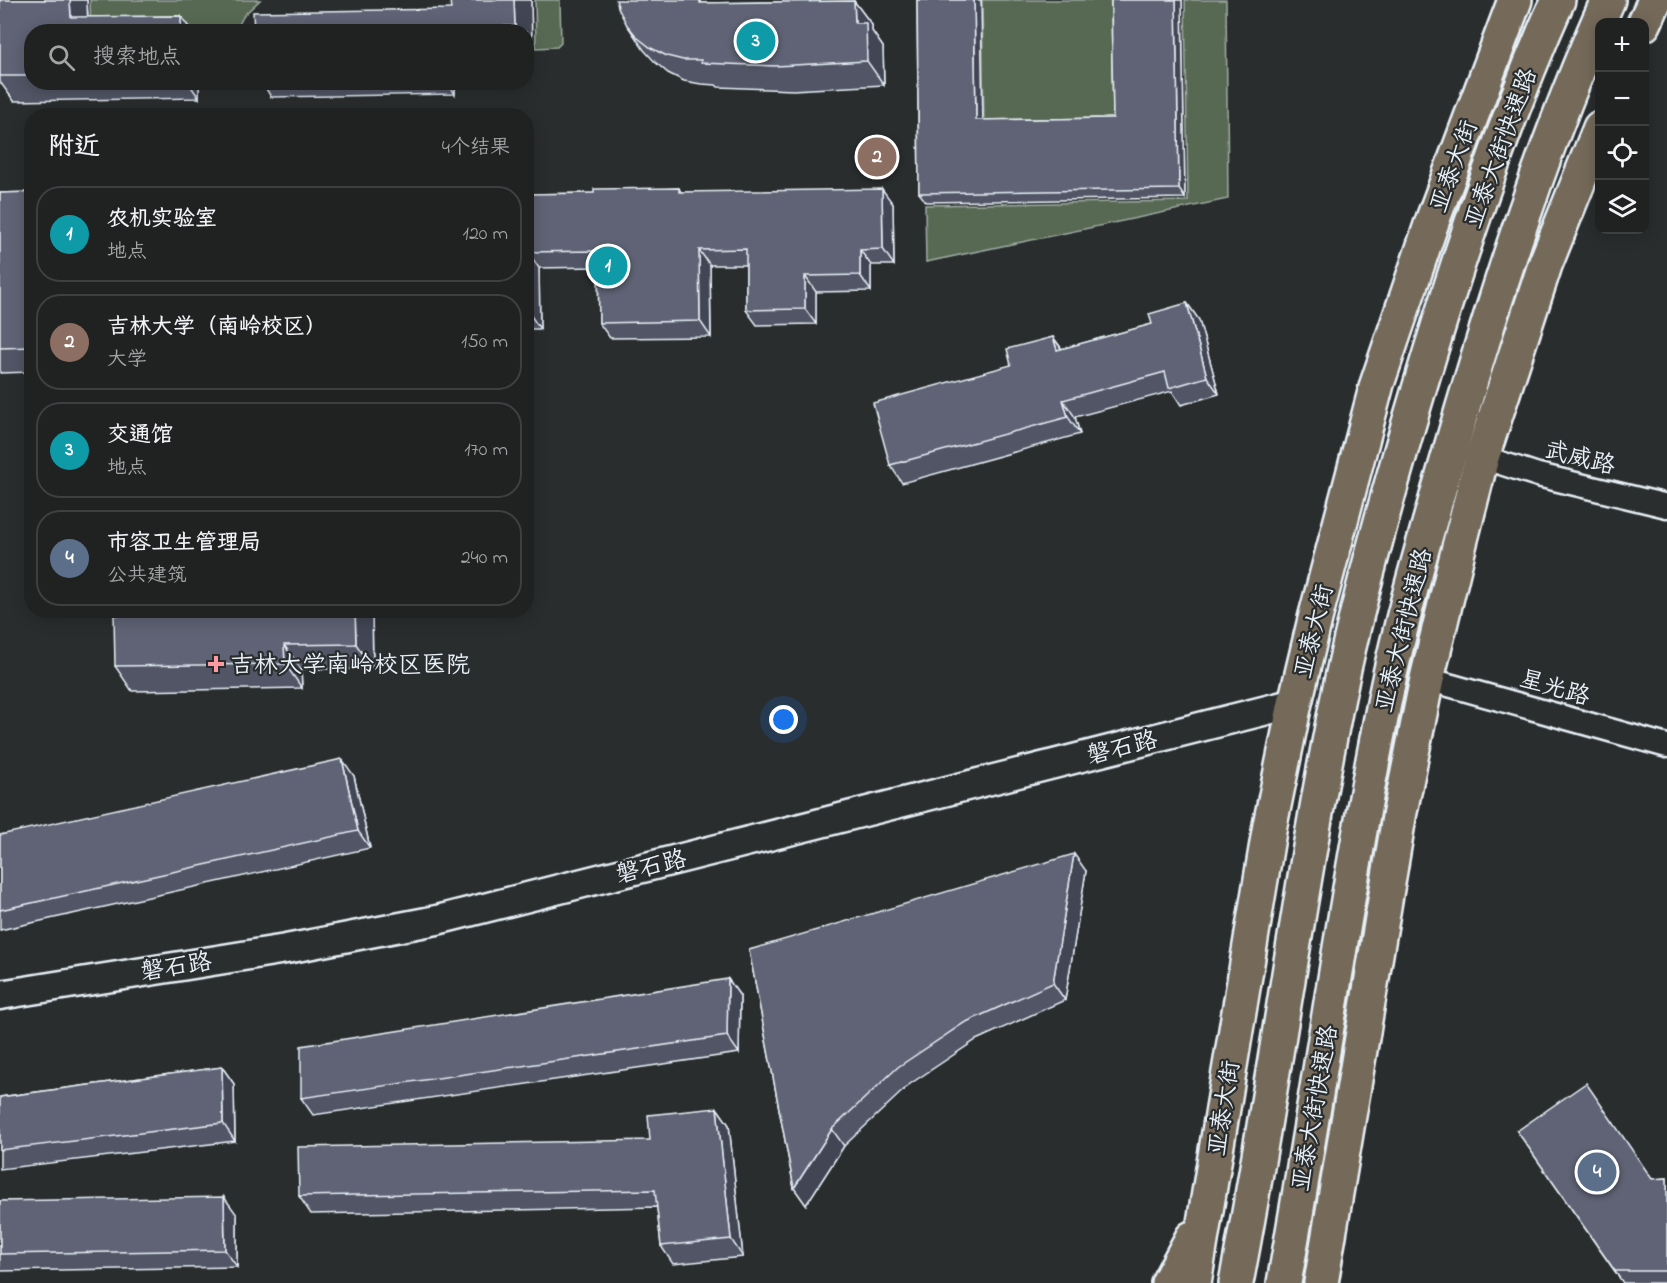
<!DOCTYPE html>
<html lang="zh">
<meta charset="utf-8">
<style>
body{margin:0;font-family:"Indie Flower","LXGW WenKai TC",sans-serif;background:#2d2f2f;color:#f1f3f6}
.controls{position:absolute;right:18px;top:18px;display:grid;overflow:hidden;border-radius:12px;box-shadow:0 3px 15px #0003}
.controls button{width:54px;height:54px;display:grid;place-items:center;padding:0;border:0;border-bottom:2px solid #3d3f40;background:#202222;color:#f1f3f6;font:30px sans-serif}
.you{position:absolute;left:784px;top:720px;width:21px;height:21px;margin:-15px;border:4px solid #fff;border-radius:50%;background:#1a73e8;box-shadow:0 0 0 9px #1a73e833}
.badge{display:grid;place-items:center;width:39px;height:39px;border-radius:50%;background:#2563eb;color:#fff;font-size:20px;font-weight:700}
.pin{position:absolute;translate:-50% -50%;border:3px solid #fff;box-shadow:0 2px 6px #0006}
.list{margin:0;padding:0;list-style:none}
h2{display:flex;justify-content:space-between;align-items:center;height:78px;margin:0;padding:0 24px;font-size:26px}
h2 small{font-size:20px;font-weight:400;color:#a2a4a5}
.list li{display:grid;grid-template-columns:39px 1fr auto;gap:18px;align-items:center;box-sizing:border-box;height:96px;margin:0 12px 12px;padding:0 12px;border:2px solid #3d3f40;border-radius:24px}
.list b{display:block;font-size:22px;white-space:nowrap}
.list p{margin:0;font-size:20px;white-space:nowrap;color:#a2a4a5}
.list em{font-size:20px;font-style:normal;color:#a2a4a5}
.icon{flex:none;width:33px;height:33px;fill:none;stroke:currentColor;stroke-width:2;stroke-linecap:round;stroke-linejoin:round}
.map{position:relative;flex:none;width:1667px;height:1283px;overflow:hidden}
.search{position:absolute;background:#202222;box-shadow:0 3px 15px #0003;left:24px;top:24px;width:510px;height:66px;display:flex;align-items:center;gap:15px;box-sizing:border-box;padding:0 21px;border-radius:24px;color:#a2a4a5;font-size:22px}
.panel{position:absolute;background:#202222;box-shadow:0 3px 15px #0003;left:24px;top:108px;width:510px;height:510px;border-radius:24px}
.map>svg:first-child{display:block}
.green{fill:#586953;stroke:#a0ada6;stroke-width:1.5}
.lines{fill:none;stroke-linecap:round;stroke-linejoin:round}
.minor-casing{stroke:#e8f1f8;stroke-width:27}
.tertiary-casing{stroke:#e8f1f8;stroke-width:33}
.primary-casing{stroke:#e8f1f8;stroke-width:38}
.trunk-casing{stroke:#e8f1f8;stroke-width:38}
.minor{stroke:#2a2d2e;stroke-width:22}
.tertiary{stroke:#2a2d2e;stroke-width:28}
.primary{stroke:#746a5a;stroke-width:33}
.trunk{stroke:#746a5a;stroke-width:33}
.wall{fill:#515565;stroke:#e8f1f8;stroke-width:1.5}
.shaded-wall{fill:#424552;stroke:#e8f1f8;stroke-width:1.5}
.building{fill:#5e6375;stroke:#e8f1f8;stroke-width:1.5}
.poi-dot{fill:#ff9aa2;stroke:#2a2d2e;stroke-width:2}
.labels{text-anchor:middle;stroke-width:4.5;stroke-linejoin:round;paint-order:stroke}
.street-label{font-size:24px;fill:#e8f1f8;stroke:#2a2d2e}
.poi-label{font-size:24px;fill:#e8f1f8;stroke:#2a2d2e;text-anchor:start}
</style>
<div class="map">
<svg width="1667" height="1283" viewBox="0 0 1667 1283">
<rect width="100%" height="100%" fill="#2a2d2e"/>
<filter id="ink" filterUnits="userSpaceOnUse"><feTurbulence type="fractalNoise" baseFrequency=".0167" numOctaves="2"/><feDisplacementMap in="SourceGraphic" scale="12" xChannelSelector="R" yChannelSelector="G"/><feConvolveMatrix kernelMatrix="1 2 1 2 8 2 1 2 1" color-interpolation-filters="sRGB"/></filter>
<g filter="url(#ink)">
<!-- green -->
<g class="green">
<path d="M 90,0 L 260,0 L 244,15 L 235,32 L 91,31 Z"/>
<path d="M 535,0 L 560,0 L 561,43 L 557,47 L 536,48 Z"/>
<path d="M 982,0 L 1115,0 L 1117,125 L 984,127 Z"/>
<path d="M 1185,0 L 1226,0 L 1228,199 L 926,262 L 925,205 L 1188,201 Z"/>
</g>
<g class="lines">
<defs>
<g id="minor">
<path d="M 1482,457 L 1538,475 L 1667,506"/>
<path d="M 1427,679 L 1667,746"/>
</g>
<path id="tertiary" d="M 0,995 L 286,949 L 437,920 L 1295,703"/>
<g id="primary">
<path d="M 1644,24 L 1655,0"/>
<path d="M 1168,1283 L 1192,1238"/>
<path d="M 1194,1283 L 1270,825 L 1295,703 L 1316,615 L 1377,384 L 1433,219 L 1515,0"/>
<path d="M 1321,1283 L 1399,817 L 1427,679 L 1459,547 L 1482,457 L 1545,265 L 1600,128"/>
</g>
<g id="trunk">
<path d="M 1236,1283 C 1274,1087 1299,888 1339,692 C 1360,592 1388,493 1417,396 C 1457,262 1501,128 1558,0"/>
<path d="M 1284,1283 C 1319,1088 1346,892 1385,698 C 1403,609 1430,521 1455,434 C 1498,287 1545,140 1608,0"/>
</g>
</defs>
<!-- minor casing -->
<use href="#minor" class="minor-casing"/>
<!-- tertiary casing -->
<use href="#tertiary" class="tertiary-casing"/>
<!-- primary casing -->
<use href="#primary" class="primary-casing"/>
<!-- trunk casing -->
<use href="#trunk" class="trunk-casing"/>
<!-- minor -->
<use href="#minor" class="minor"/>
<!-- tertiary -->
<use href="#tertiary" class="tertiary"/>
<!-- primary -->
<use href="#primary" class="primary"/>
<!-- trunk -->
<use href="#trunk" class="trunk"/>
</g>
<!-- wall -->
<g class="wall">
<path d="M 0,0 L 87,0 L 88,17 L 181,16 L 192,32 L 32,32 L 32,82 L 199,82 L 199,98 L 14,101 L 0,82 Z"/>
<path d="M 531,0 L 532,51 L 526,51 L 526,32 L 254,32 Z"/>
<path d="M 700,0 L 702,3 L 854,1 L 872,25 L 872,31 L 883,47 L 884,85 L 793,90 L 718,87 L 716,85 L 701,84 L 684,81 L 668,73 L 655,62 L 644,50 L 627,25 Z"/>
<path d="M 917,0 L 981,0 L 982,120 L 1113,118 L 1111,0 L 1182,0 L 1185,198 L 926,202 L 919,193 Z"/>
<path d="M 262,82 L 500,82 L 500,84 L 455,85 L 455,94 L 271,97 Z"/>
<path d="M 679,188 L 681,192 L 893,204 L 894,265 L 871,265 L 871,291 L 816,292 L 816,324 L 757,325 L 746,310 L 746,265 L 710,265 L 711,337 L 610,338 L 599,323 L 598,267 L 539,268 L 540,329 L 526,329 L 526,194 L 594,193 Z"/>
<path d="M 32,192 L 32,372 L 0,373 L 0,193 Z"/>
<path d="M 1187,303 L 1199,320 L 1219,394 L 1181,405 L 1172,391 L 1075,417 L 1080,434 L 902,483 L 890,465 L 1011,365 L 1053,337 L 1062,349 L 1152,324 Z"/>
<path d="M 190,610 L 239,610 L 239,613 L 372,610 L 373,669 L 301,669 L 302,688 L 132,691 L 115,666 L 190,615 Z"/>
<path d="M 354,776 L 370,848 L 0,930 L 0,835 Z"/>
<path d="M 1086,871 L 1065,1000 L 976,1040 L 910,1084 L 844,1146 L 806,1205 L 794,1188 L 749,950 Z"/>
<path d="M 728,979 L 740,996 L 739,1053 L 313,1115 L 301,1098 Z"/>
<path d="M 222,1067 L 234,1084 L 235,1141 L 0,1169 L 0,1097 Z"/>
<path d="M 717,1108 L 729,1125 L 743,1257 L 673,1264 L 661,1246 L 657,1207 L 311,1214 L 299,1196 L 650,1140 Z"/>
<path d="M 1517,1131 L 1652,1179 L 1667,1178 L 1667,1283 L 1623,1283 Z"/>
<path d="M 0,1201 L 237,1215 L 237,1267 L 0,1271 Z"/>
</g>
<!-- shaded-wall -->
<g class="shaded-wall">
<path d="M 70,0 L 87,0 L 88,32 L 71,17 Z"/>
<path d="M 514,0 L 531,0 L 532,51 L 526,43 L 526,32 L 518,32 L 515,26 Z"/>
<path d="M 974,0 L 981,0 L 983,129 L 976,120 Z"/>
<path d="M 1176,0 L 1182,0 L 1185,198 L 1179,189 Z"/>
<path d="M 854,1 L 872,25 L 872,31 L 883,47 L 884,85 L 867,61 L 855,23 Z"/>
<path d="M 181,16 L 192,32 L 181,32 Z"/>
<path d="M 188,82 L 199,82 L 199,98 Z"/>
<path d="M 447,82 L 454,82 L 455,85 L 455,94 Z"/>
<path d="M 882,189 L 893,204 L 894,265 L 883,249 Z"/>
<path d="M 699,250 L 710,265 L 711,337 L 700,321 Z"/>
<path d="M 860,250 L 871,265 L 871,291 L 860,275 Z"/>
<path d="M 528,252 L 539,268 L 540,329 L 529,313 Z"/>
<path d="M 805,276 L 816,292 L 816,324 L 805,309 Z"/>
<path d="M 1187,303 L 1199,320 L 1219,394 L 1207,377 Z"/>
<path d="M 1053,337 L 1065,354 L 1057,350 Z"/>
<path d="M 1063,400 L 1075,417 L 1080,434 L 1068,417 Z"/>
<path d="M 222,610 L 239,610 L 240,638 L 223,614 Z"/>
<path d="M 355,610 L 372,610 L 373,669 L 356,644 Z"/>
<path d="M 284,645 L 301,669 L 302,688 L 285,664 Z"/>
<path d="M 342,759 L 354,776 L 370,848 L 358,831 Z"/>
<path d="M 1074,854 L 1086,871 L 1065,1000 L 1053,983 Z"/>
<path d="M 728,979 L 740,996 L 739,1053 L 727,1036 Z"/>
<path d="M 222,1067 L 234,1084 L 235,1141 L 223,1123 Z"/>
<path d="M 717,1108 L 729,1125 L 743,1257 L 731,1239 Z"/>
<path d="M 832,1129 L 844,1146 L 806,1205 L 794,1188 Z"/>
<path d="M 224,1197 L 237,1215 L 237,1267 L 225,1250 Z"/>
</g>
<!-- building -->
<g class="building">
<path d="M 0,0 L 70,0 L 71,17 L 181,16 L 181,32 L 32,32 L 32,76 L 0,76 Z"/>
<path d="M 450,0 L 514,0 L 515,26 L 482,27 L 482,32 L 254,32 L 253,12 L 451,9 Z"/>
<path d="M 616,0 L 700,0 L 700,3 L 854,1 L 855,23 L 866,23 L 867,61 L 776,66 L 701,63 L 701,60 L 683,60 L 667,56 L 651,48 L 638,38 L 627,25 L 619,10 Z"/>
<path d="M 917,0 L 974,0 L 976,120 L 1113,118 L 1111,0 L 1176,0 L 1179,189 L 919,193 Z"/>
<path d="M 679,188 L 679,192 L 882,189 L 883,249 L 860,250 L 860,275 L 805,276 L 805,309 L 746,310 L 746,249 L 699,250 L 700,321 L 599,323 L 598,255 L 595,255 L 595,251 L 528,252 L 529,313 L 526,313 L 526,194 L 594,193 L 594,189 Z"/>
<path d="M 32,192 L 32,347 L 0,348 L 0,193 Z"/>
<path d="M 1187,303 L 1207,377 L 1169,388 L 1165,372 L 1063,400 L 1068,417 L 890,465 L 873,403 L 1011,365 L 1007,349 L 1053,337 L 1057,350 L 1152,324 L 1149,314 Z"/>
<rect x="30" y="444" width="2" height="58"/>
<path d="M 190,610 L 222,610 L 223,614 L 302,613 L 302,610 L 355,610 L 356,644 L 284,645 L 285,664 L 115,666 L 114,615 L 190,615 Z"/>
<path d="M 342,759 L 358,831 L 0,910 L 0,835 Z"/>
<path d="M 1074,854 L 1053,983 L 964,1023 L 898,1067 L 832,1129 L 794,1188 L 749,950 Z"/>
<path d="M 728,979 L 727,1036 L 301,1098 L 301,1046 Z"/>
<path d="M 222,1067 L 223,1123 L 0,1150 L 0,1097 Z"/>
<path d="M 1586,1083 L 1652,1179 L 1667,1178 L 1667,1271 L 1615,1271 L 1517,1131 Z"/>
<path d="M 717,1108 L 731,1239 L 661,1246 L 655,1190 L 299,1196 L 298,1147 L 650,1140 L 648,1115 Z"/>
<path d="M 224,1197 L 225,1250 L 0,1254 L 0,1201 Z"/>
</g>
</g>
<!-- markers -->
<path class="poi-dot" d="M213 655h6v6h6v6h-6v6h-6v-6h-6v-6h6z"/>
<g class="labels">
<!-- street labels -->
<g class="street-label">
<text transform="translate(1500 148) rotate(-70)" y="8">亚泰大街快速路</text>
<text transform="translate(1453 166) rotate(-70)" y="8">亚泰大街</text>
<text transform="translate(1580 457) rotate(14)" y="8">武威路</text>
<text transform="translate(1403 630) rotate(-76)" y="8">亚泰大街快速路</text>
<text transform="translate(1313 631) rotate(-76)" y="8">亚泰大街</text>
<text transform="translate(1555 687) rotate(16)" y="8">星光路</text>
<text transform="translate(1122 747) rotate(-14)" y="8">磐石路</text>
<text transform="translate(651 866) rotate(-14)" y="8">磐石路</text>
<text transform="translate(176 966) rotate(-9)" y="8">磐石路</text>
<text transform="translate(1223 1108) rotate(-81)" y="8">亚泰大街</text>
<text transform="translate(1314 1108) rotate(-80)" y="8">亚泰大街快速路</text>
</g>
<!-- poi labels -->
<g class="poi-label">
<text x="230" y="672">吉林大学南岭校区医院</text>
</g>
</g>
</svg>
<div class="controls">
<button>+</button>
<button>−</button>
<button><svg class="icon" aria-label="locate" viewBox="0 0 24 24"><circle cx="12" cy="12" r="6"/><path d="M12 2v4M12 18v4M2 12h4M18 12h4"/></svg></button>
<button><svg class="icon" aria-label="layers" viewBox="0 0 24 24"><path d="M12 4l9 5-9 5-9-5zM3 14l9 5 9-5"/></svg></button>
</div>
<div class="you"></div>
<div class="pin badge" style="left:608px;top:266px;background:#0f9aa8">1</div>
<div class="pin badge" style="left:877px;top:157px;background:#8d6e63">2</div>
<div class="pin badge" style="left:756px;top:41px;background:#0f9aa8">3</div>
<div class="pin badge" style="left:1597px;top:1172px;background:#5c6f8a">4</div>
<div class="search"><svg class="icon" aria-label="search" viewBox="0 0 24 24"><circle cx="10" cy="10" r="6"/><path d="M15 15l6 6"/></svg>搜索地点</div>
<section class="panel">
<h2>附近<small>4个结果</small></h2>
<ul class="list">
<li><span class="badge" style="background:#0f9aa8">1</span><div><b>农机实验室</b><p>地点</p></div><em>120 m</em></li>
<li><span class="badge" style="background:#8d6e63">2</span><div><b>吉林大学（南岭校区）</b><p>大学</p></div><em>150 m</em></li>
<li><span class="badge" style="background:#0f9aa8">3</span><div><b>交通馆</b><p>地点</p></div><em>170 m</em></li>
<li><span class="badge" style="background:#5c6f8a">4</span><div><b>市容卫生管理局</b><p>公共建筑</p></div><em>240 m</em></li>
</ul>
</section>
</div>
